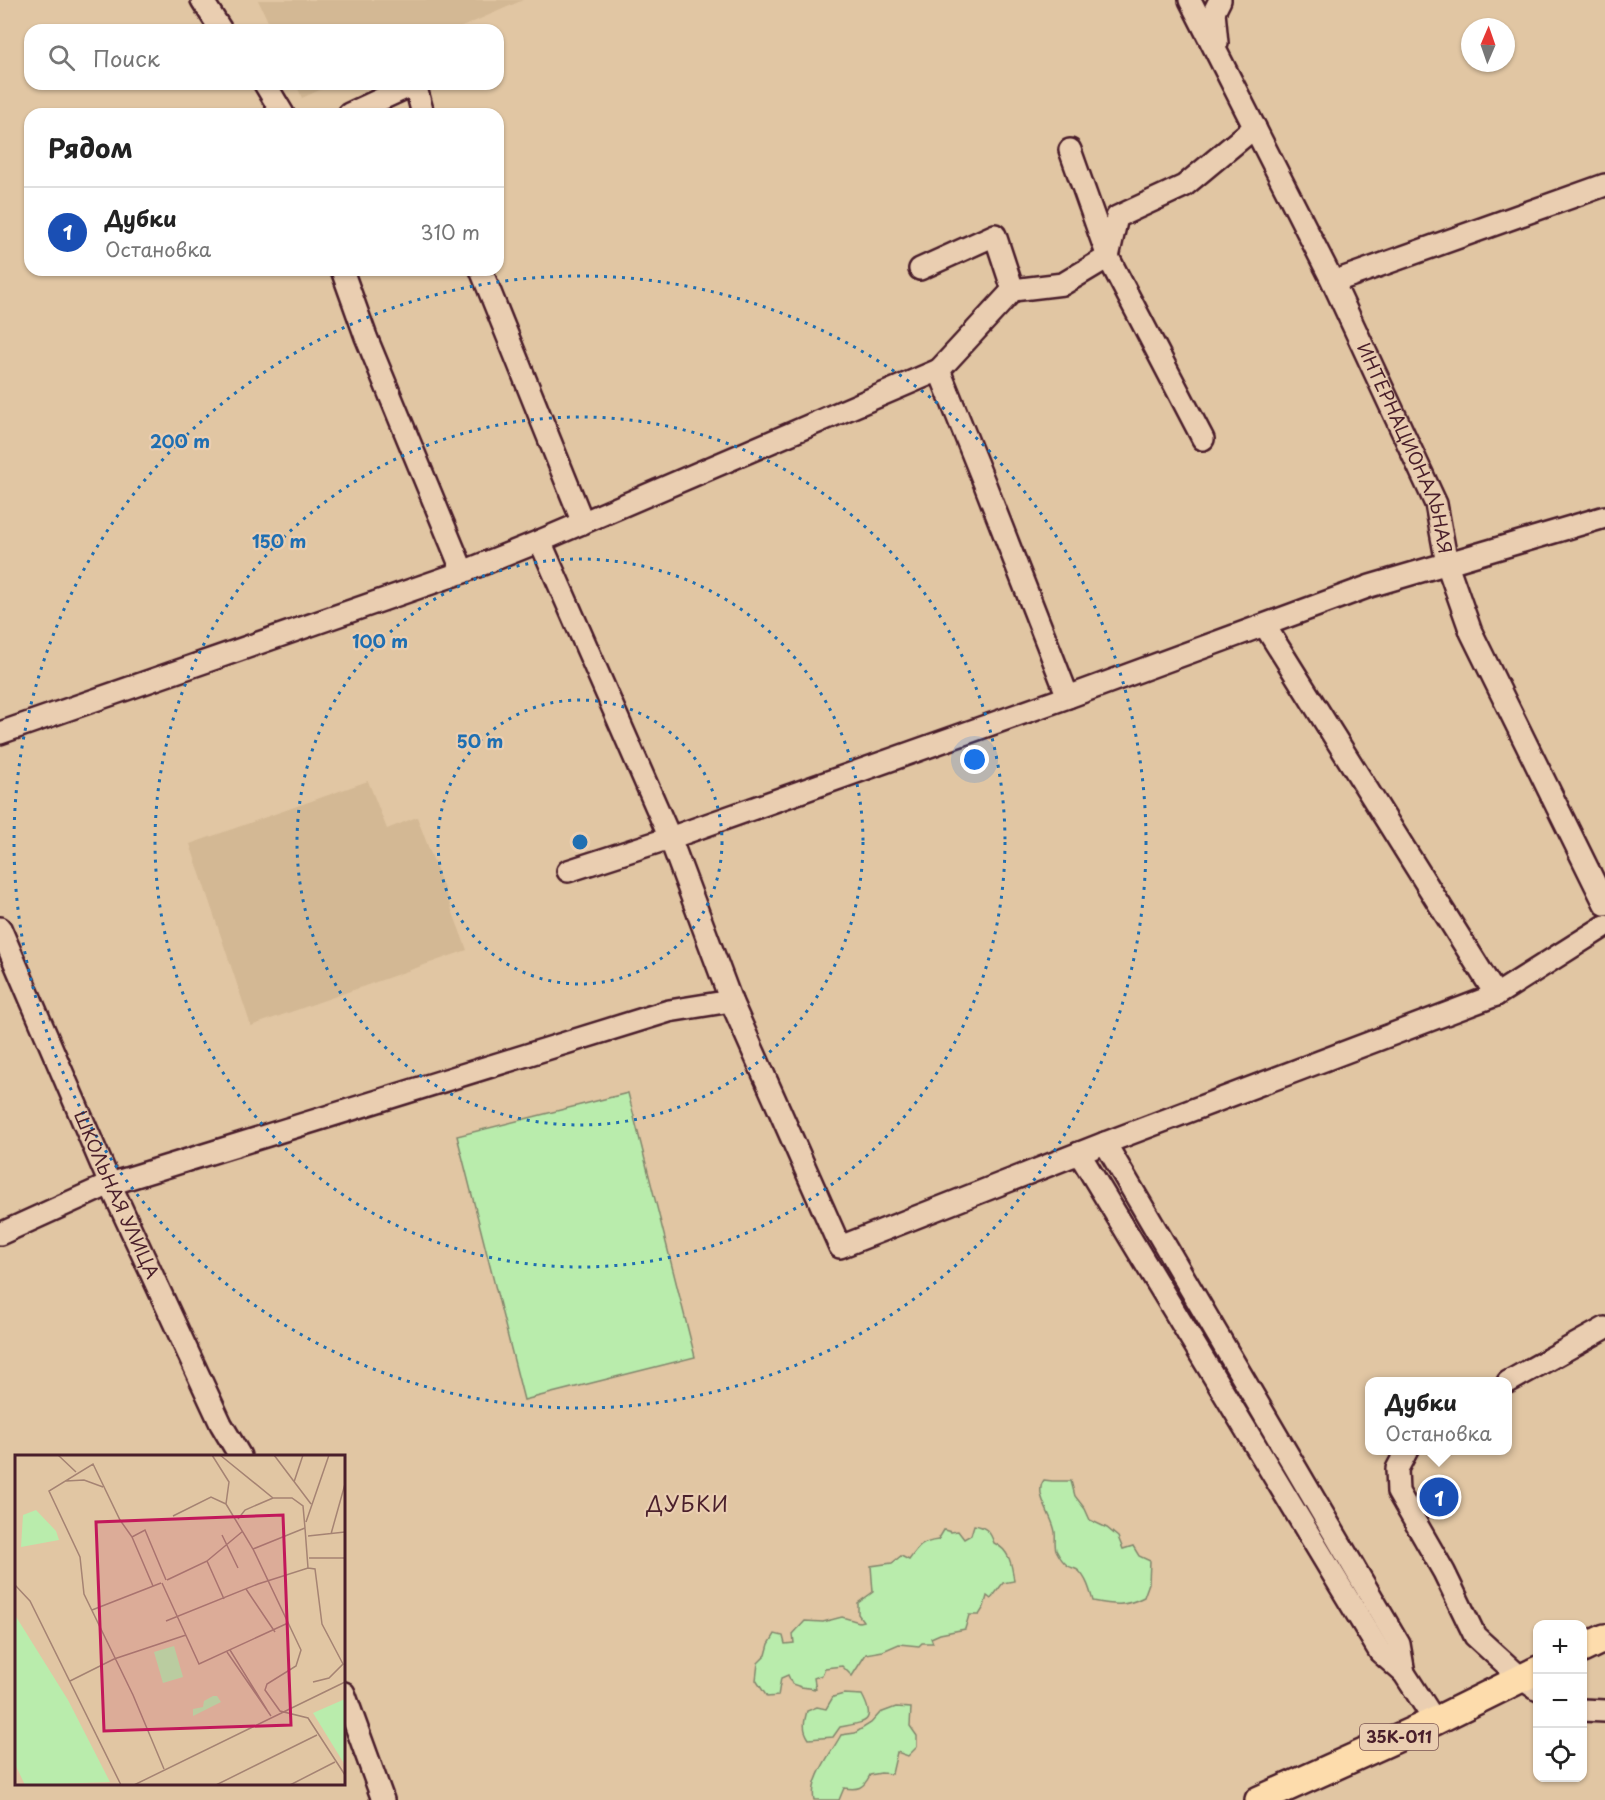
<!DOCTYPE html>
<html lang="ru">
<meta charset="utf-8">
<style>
body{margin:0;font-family:"Playpen Sans",sans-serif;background:#f2f2f2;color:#222}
.controls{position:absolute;right:18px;bottom:18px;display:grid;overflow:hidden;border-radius:12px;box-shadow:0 2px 4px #0004}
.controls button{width:54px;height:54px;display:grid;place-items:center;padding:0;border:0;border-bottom:2px solid #e0e0e0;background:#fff;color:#222;font:30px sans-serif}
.compass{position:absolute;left:1461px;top:18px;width:54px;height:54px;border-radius:50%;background:#fff;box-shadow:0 2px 4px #0004;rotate:2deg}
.you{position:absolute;left:975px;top:760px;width:21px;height:21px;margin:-15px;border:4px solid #fff;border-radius:50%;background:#1a73e8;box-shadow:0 0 0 9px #1a73e833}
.badge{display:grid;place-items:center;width:39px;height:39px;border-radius:50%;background:#b45309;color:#fff;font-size:20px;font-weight:700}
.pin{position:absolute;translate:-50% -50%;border:3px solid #fff;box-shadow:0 2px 6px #0006}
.popup{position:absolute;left:1365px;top:1377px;width:147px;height:78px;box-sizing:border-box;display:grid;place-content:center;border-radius:12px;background:#fff;filter:drop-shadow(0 2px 4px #0005);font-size:20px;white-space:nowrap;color:#767676}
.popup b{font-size:22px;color:#222}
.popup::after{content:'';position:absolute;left:50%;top:100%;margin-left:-12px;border:12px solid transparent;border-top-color:#fff}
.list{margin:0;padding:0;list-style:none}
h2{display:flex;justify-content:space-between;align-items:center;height:78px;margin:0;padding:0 24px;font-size:26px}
h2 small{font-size:20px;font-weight:400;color:#767676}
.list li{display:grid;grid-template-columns:39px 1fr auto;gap:18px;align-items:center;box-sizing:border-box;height:90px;padding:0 24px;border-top:2px solid #e0e0e0}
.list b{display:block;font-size:22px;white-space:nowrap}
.list p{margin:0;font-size:20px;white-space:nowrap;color:#767676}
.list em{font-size:20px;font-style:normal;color:#767676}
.icon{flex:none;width:33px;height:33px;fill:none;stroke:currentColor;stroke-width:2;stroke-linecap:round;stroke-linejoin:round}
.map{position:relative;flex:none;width:1605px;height:1800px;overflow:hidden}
.search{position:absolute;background:#fff;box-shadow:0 2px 4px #0004;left:24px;top:24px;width:480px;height:66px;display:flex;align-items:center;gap:15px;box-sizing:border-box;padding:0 21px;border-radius:18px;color:#767676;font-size:22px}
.panel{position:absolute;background:#fff;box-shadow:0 2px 4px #0004;left:24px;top:108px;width:480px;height:168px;border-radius:18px}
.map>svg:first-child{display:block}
.built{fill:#d3b894}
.green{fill:#b9ecac;stroke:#82866c;stroke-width:1.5}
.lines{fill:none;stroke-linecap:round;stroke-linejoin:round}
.minor-casing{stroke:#4a1f2b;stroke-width:26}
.major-casing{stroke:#4a1f2b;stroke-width:32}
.minor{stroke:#eaceb1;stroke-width:21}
.major{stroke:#fddcac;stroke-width:27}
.ring{fill:none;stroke:#1f6fb2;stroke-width:3;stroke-dasharray:3 6}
.labels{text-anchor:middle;stroke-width:4.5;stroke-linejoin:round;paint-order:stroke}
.shield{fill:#eaceb1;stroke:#7a5453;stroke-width:1.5}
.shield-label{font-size:16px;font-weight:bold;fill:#4a1f2b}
.street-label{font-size:18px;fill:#4a1f2b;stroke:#eaceb1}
.quarter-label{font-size:21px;letter-spacing:1.5px;fill:#4a1f2b;stroke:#eaceb1}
.inset-road{fill:none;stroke:#a58373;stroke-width:1.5}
.view{fill:#c2185b;fill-opacity:0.15;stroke:#c2185b;stroke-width:3}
.inset-edge{fill:none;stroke:#4a1f2b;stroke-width:3}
.centre{fill:#1f6fb2;stroke:#eaceb1;stroke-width:3}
.ring-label{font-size:18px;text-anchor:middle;font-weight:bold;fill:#1f6fb2;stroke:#eaceb1;stroke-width:4.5;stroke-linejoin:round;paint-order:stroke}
</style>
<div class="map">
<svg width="1605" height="1800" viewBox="0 0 1605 1800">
<rect width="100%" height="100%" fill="#e1c6a3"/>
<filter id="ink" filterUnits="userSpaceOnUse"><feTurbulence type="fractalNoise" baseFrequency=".0167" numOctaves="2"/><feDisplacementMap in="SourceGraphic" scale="12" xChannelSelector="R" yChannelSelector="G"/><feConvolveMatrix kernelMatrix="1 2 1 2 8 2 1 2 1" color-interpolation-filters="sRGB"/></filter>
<g filter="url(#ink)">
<!-- built -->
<g class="built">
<path d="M 258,0 L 523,0 L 455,30 L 272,30 Z"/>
<path d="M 296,84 L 333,84 L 302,98 Z"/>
<path d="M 368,781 L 387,829 L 417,817 L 467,950 L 251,1026 L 190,844 Z"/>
</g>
<!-- green -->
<g class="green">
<path d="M 628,1093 L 695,1357 L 524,1400 L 457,1136 Z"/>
<path d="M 1044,1480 L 1052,1481 L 1071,1481 L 1075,1496 L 1085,1509 L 1090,1520 L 1107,1528 L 1118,1537 L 1123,1549 L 1133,1546 L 1139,1556 L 1150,1561 L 1149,1583 L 1144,1597 C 1125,1607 1114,1605 1093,1601 C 1090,1591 1087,1579 1079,1571 C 1076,1568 1070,1568 1067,1565 C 1063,1562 1058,1554 1056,1550 C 1054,1544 1056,1538 1055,1532 C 1053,1516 1033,1494 1044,1480 Z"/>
<path d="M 974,1525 C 986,1527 990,1531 994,1543 C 1010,1550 1012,1566 1014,1581 L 1003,1583 L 991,1599 L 987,1596 L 984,1607 L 979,1615 L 969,1615 L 965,1629 L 940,1634 L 931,1638 L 933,1643 L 922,1643 L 919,1646 L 899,1644 L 883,1651 L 866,1654 L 852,1676 L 842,1666 L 825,1668 L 822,1675 L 814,1678 L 816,1689 L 801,1687 L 792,1684 L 788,1675 L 781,1678 L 778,1696 L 767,1697 L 756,1680 L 758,1663 L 766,1655 L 769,1644 L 775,1634 L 783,1636 L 785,1644 L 794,1643 L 793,1634 L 805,1621 L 823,1622 L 842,1617 L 859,1622 L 863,1621 L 858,1614 L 858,1603 L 873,1592 L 871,1566 L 892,1563 L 901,1556 L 909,1560 C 919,1546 922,1542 938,1540 L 944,1530 L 951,1532 L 958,1531 L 964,1539 L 971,1535 Z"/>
<path d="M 844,1694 L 862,1695 C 877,1723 865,1722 840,1727 L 833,1737 L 809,1739 C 802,1729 804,1722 807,1711 L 817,1707 L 826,1709 L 833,1697 Z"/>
<path d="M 896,1707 L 911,1708 L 910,1726 L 917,1736 L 917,1747 L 908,1756 L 897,1752 L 892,1774 L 881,1773 L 870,1775 C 863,1789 858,1790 844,1788 L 839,1800 L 814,1800 C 809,1780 832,1752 841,1735 L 855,1733 L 871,1723 L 880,1713 Z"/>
</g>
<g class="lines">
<defs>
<g id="minor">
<path d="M 202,0 L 221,30"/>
<path id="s1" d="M 1190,0 L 1333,282 L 1436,504 L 1447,564 L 1471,632 L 1605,904"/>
<path d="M 1217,43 L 1214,12 L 1220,0"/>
<path d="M 265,84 L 283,114"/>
<path d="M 415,84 L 423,114"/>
<path d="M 349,114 L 414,84"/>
<path d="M 1070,150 L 1108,257 L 1203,439"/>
<path d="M 920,269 L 995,235 L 1013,290"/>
<path d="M 342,270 L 366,337 L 463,572"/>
<path d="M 481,270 L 583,523"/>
<path d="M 1333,282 L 1605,185"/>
<path d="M 939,370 L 1013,290 L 1063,284 L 1108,257 L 1117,217 L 1184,186 L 1255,127"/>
<path d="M 540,541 L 670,838 L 731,1001 L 840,1247 L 1105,1143 L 1496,995 L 1605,926"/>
<path d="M 1265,626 L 1496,995"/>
<path d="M 0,733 L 463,572 L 540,541 L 939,370 L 984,482 L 1068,697"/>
<path d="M 568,871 L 670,838 L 1068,697 L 1370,586 L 1605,517"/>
<path id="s2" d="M 0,928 L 110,1184 L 221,1424 L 240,1456"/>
<path d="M 1105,1143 L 1399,1644 L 1404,1673"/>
<path d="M 1079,1153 L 1380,1652 L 1404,1673 L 1435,1721"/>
<path d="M 0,1234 L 110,1184 L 669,1011 L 731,1001"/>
<path d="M 1508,1382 L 1605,1328"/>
<path d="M 1407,1450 L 1397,1469 L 1398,1492 L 1444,1572 L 1475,1636 L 1521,1678 L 1538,1690"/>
<path d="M 344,1693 L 383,1800"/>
<path d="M 1582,1710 L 1605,1711"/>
</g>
<g id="major">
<path d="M 1582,1649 L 1605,1638"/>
<path d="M 1259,1800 L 1435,1721 L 1538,1670"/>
</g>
</defs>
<!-- minor casing -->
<use href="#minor" class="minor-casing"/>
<!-- major casing -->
<use href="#major" class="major-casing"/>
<!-- minor -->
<use href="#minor" class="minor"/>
<!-- major -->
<use href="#major" class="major"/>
</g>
</g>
<!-- distance rings -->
<g class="ring">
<circle cx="580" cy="842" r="142"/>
<circle cx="580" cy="842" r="283"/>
<circle cx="580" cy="842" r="425"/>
<circle cx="580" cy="842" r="566"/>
</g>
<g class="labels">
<!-- shield labels -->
<rect class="shield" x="1360" y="1724" width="78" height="26" rx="4.5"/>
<g class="shield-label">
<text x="1399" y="1743">35К-011</text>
</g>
<!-- street labels -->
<g class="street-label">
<text dy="6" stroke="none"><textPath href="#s1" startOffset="498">ИНТЕРНАЦИОНАЛЬНАЯ</textPath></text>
<text dy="6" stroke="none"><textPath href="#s2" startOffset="291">ШКОЛЬНАЯ УЛИЦА</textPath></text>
</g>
<!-- quarter labels -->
<g class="quarter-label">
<text x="688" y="1512">ДУБКИ</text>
</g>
</g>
<!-- overview -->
<g transform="translate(15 1455)">
<rect width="330" height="330" fill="#e1c6a3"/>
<path d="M 21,55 L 41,76 L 44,85 L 6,92 L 8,60 ZM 0,160 L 53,245 L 95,327 L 10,330 L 0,309 ZM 159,191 L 168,222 L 148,228 L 139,197 ZM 198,241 L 202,241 L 206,247 L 178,261 L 178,254 L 188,252 L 189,246 ZM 330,244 L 330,310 L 298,258 Z" fill="#b9ecac"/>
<path class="inset-road" d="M 43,0 L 61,17M 197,0 L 214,27 L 211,49 L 238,94 L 286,195 L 281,211 L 252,229 L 250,235 L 265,256 L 293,263 L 330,320M 205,0 L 258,43 L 277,43 L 288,51 L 290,73 L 238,94M 259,0 L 296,49M 51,26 L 69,25 L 88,32M 279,27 L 288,0M 158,61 L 196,42 L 211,49M 223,64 L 230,55 L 258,43M 291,67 L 314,0M 290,73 L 293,113M 316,79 L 330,29M 207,80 L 223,113M 293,81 L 330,77M 117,82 L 138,131M 294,103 L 330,103M 192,106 L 228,76M 152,125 L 192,106 L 209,144M 147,128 L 184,209 L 273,168M 0,130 L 15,146 L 106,330M 231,134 L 260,177M 77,155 L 146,128M 151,166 L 243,129 L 293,113 L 300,114 L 307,169 L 328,209 L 314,223 L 298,227M 215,195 L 252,255M 212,197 L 256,261M 55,226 L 99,204 L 171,180M 149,314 L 118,240 L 69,139 L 65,102 L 34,36 L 78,9 L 105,65 L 117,82 L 130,75 L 151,125M 119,330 L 330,227M 201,330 L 302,280M 275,330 L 320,307"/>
<path class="view" d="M 268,60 L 276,270 L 89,276 L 81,67 Z"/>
<rect width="330" height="330" class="inset-edge"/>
</g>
<circle cx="580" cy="842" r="9" class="centre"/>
<g class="ring-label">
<text x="180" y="448">200 m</text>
<text x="279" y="548">150 m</text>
<text x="380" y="648">100 m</text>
<text x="480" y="748">50 m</text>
</g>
</svg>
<div class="controls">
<button>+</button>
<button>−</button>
<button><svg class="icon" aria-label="locate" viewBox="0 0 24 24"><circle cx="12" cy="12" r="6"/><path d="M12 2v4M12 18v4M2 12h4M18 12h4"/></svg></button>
</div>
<svg class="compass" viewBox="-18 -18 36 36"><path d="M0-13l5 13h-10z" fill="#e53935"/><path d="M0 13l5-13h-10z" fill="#767676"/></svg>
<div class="you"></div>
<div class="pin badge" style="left:1439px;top:1497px;background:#1a4fb4">1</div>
<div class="popup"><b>Дубки</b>Остановка</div>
<div class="search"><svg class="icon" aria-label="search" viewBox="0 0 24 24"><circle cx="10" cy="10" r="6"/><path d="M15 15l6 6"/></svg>Поиск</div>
<section class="panel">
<h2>Рядом<small></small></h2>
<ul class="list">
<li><span class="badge" style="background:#1a4fb4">1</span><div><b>Дубки</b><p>Остановка</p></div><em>310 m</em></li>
</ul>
</section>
</div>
